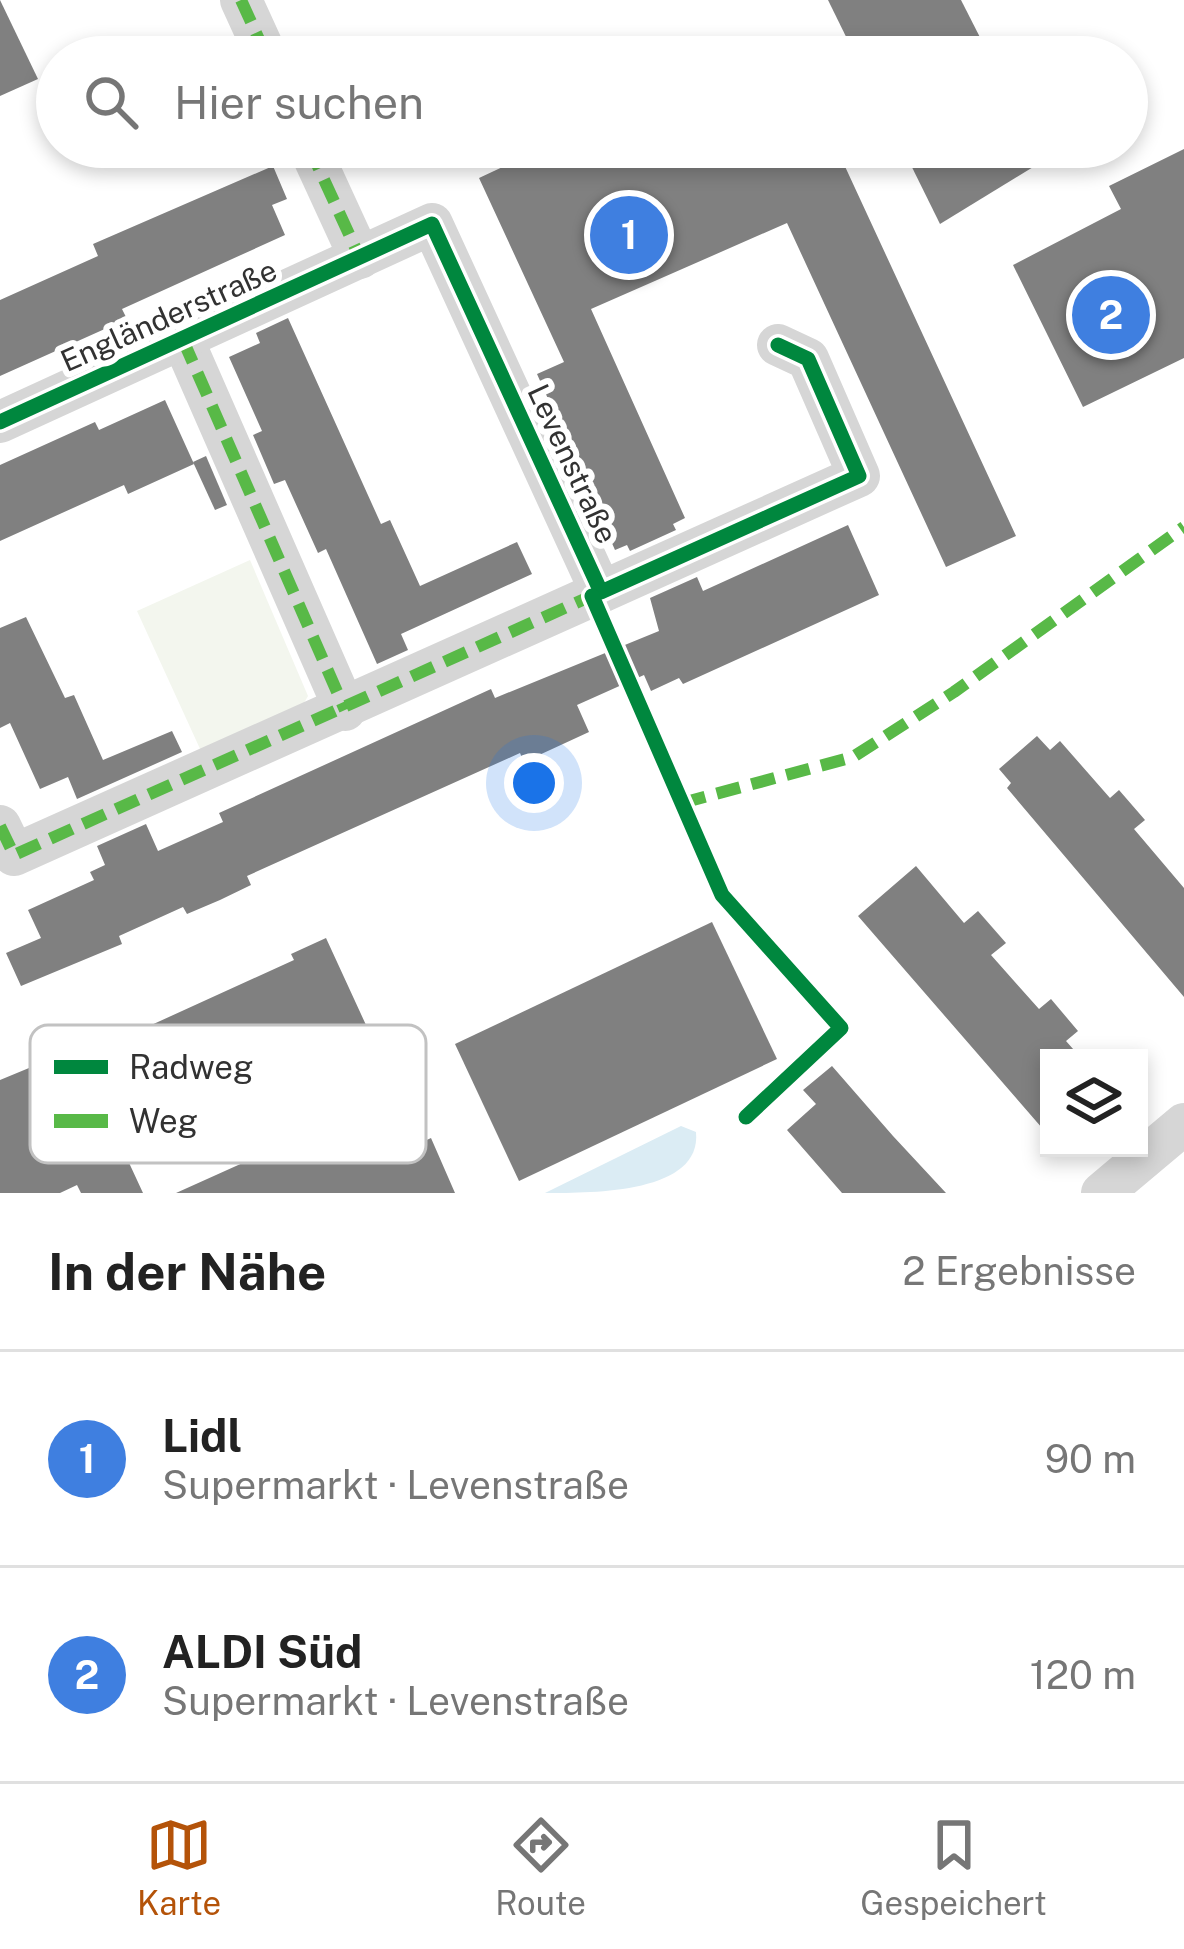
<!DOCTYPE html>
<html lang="de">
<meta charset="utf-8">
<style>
body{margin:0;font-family:"Public Sans",sans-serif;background:#f2f2f2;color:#222}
.controls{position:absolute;right:36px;bottom:36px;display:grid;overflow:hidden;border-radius:0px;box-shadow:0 6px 18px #0003}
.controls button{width:108px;height:108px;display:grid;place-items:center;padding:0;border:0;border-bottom:3px solid #e0e0e0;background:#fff;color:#222;font:60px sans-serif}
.you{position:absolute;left:534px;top:783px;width:42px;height:42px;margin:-30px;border:9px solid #fff;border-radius:50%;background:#1a73e8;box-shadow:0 0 0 18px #1a73e833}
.badge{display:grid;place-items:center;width:78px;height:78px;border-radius:50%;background:#b45309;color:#fff;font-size:39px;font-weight:700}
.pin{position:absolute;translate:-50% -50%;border:6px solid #fff;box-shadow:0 3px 12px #0006}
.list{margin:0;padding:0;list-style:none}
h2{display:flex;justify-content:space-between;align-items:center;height:156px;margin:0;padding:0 48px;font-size:51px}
h2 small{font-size:39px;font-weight:400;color:#767676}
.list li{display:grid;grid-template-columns:78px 1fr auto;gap:36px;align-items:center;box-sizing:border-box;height:216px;padding:0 48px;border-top:3px solid #e0e0e0}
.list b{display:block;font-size:45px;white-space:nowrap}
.list p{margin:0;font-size:39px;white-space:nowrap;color:#767676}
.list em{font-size:39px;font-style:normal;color:#767676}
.icon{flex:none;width:66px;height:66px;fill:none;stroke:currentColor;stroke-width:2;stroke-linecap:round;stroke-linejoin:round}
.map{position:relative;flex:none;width:1184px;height:1193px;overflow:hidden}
.search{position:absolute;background:#fff;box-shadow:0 6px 18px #0003;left:36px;right:36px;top:36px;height:132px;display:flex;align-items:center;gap:30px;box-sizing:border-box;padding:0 42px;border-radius:66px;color:#767676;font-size:45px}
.sheet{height:588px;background:#fff}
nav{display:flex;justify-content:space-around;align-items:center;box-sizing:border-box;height:168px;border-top:3px solid #e0e0e0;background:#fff;font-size:33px;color:#767676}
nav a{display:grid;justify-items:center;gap:6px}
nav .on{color:#b45309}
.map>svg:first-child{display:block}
.green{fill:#f3f6ee}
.water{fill:#dbecf4}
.building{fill:#808080}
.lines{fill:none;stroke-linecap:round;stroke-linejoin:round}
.minor{stroke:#d6d6d6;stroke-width:42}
.quiet{stroke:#58b947;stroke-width:12;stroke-dasharray:24 12;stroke-linecap:butt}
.cycleway-casing{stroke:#fff;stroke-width:22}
.cycleway{stroke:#00873e;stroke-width:15}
.labels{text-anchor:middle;stroke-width:12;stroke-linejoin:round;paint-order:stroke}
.street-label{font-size:30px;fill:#323232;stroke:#fff}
.key{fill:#fff;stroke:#c2c2c2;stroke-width:3}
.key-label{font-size:33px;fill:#323232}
</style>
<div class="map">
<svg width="1184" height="1193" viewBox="0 0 1184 1193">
<rect width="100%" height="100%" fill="#fff"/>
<!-- green -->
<path class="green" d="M 250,560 L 308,696 L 304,703 L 201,751 L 137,611 Z"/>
<!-- water -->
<path class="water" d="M 681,1126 L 696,1132 C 702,1193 595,1193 545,1193 Z"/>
<!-- building -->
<g class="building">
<path d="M 0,0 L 38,79 L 0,96 Z"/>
<path d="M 828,0 L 961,0 L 990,57 L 856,57 Z"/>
<path d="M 515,147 L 836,147 L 1016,536 L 946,567 L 787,223 L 591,309 L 685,518 L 673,524 L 676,530 L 630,551 L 627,545 L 615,550 L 537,374 L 564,362 L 479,178 L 509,164 Z"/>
<path d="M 902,147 L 1066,147 L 940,224 Z"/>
<path d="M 1184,149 L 1184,358 L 1083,407 L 1013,265 L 1121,209 L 1109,186 Z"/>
<path d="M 273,166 L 287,199 L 272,205 L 285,235 L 122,309 L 127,319 L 0,376 L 0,300 L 98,256 L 93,244 Z"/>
<path d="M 288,318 L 381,524 L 390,520 L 420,586 L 517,542 L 532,574 L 401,634 L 408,650 L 377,664 L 326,549 L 318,553 L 285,480 L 274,484 L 253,435 L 262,431 L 229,357 L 260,343 L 256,333 Z"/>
<path d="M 165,400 L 194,464 L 128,494 L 124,485 L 0,541 L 0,465 L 95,422 L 99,430 Z"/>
<path d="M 206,456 L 227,505 L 215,510 L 193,462 Z"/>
<path d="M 848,525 L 879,595 L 683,684 L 679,678 L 651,691 L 644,675 L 577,705 L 589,732 L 524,762 L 520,753 L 247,876 L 251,885 L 220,900 L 187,914 L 183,907 L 119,936 L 122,944 L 21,986 L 6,953 L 41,938 L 28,910 L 94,880 L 90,872 L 105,865 L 97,846 L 146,824 L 158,851 L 223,822 L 219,813 L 491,689 L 495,698 L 659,631 L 650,598 L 697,577 L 703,591 Z"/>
<path d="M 26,617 L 65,698 L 74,695 L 103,760 L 172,731 L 182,752 L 77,799 L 68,777 L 40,789 L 10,723 L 0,728 L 0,628 Z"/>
<path d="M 1037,736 L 1050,750 L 1060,741 L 1110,798 L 1119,790 L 1145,820 L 1134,829 L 1184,888 L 1184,997 L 1007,788 L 1011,783 L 999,769 Z"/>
<path d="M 916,866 L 964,923 L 978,911 L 1006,943 L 991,955 L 1039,1009 L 1051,999 L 1078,1031 L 1066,1041 L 1081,1058 L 1049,1058 L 1049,1136 L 858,916 Z"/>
<path d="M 712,922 L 777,1059 L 519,1181 L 455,1044 Z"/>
<path d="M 326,938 L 366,1025 L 331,1041 L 326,1030 L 112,1126 L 143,1193 L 81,1193 L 77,1185 L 60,1193 L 0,1193 L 0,1080 L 99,1039 L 103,1047 L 294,960 L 291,954 Z"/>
<path d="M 832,1066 L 893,1136 L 946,1193 L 842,1193 L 787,1130 L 816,1104 L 803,1090 Z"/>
<path d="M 367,1107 L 390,1157 L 431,1138 L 455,1193 L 176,1193 Z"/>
</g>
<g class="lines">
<!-- minor -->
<g class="minor">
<path d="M 241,0 L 267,57"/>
<path d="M 309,147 L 360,258"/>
<path d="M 183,340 L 345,710"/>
<path d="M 0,422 L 432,224 L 601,592 L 859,476 L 808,359 L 778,345"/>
<path d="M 0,826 L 14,855 L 601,592"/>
<path d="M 1102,1193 L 1184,1124"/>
</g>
<!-- quiet -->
<g class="quiet">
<path d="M 241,0 L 267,57"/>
<path d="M 309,147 L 360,258"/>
<path d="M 183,340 L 345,710"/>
<path d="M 682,803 L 853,757 L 954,692 L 1184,527"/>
<path d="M 0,826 L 14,855 L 598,593"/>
</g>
<defs>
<g id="cycleway">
<path d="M 0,422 L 432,224 L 601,592 L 859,476 L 808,359 L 778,345"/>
<path d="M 592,596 L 722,895 L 841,1028 L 746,1117"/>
</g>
</defs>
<!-- cycleway casing -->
<use href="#cycleway" class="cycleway-casing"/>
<!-- cycleway -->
<use href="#cycleway" class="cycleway"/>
</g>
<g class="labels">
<!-- street labels -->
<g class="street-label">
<text transform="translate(169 316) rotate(-24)" y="10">Engländerstraße</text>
<text transform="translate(572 464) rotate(65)" y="10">Levenstraße</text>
</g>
</g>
<!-- legend -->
<rect x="30" y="1025" width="396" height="138" rx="18" class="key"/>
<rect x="54" y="1060" width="54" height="14" fill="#00873e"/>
<rect x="54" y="1114" width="54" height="14" fill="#58b947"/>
<g class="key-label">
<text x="129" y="1079">Radweg</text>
<text x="129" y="1133">Weg</text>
</g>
</svg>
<div class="controls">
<button><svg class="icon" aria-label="layers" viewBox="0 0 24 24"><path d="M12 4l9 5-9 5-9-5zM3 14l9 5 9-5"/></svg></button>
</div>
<div class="you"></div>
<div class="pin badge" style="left:629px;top:235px;background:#3f7fe0">1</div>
<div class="pin badge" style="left:1111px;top:315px;background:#3f7fe0">2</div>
<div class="search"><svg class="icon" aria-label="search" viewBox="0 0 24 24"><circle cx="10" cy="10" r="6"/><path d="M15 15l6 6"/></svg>Hier suchen</div>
</div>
<section class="sheet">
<h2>In der Nähe<small>2 Ergebnisse</small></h2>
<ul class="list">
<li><span class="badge" style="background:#3f7fe0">1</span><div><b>Lidl</b><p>Supermarkt · Levenstraße</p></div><em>90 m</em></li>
<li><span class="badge" style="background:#3f7fe0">2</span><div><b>ALDI Süd</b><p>Supermarkt · Levenstraße</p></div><em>120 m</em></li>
</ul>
</section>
<nav>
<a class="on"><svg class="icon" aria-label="map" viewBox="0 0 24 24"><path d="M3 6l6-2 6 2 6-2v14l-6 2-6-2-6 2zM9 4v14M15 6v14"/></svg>Karte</a>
<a><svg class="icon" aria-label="directions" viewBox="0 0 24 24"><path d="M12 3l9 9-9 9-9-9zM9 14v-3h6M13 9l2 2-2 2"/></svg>Route</a>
<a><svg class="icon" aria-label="saved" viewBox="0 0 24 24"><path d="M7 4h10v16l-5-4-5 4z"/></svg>Gespeichert</a>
</nav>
